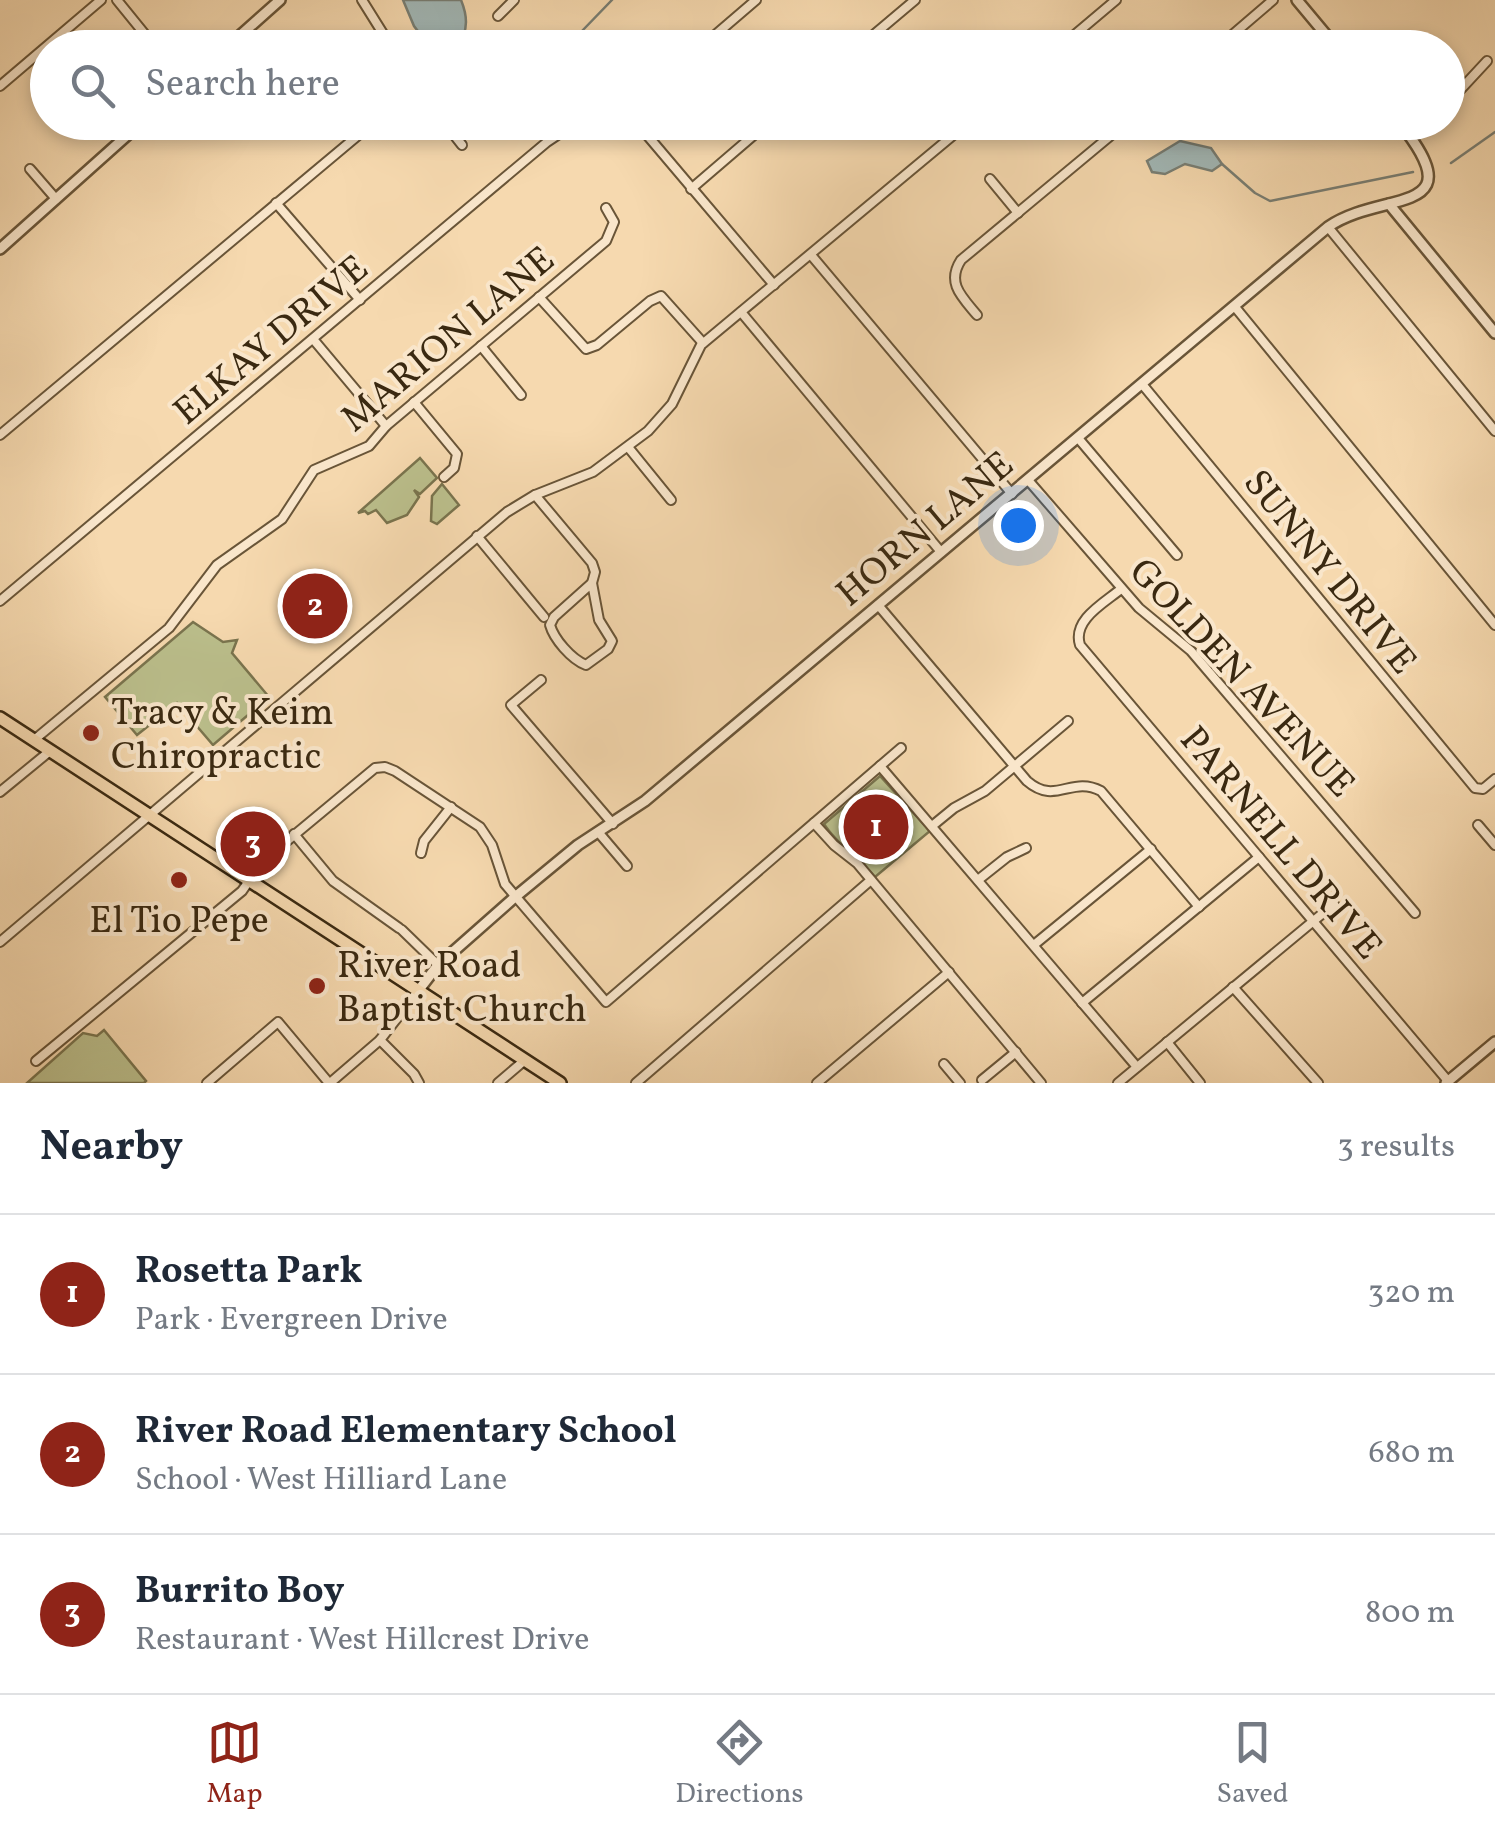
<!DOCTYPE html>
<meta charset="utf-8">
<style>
body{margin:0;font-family:Vollkorn,serif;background:#f2f2f3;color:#1f2937}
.you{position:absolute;left:1018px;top:525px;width:35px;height:35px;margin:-25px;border:8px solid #fff;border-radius:50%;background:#1a73e8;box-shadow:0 0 0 15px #1a73e833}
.badge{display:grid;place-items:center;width:65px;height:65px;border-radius:50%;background:#8f2418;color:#fff;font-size:32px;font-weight:700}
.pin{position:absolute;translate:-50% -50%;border:5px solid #fff;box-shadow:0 2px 10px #0006}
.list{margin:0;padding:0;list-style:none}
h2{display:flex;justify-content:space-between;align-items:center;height:130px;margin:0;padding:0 40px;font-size:42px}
h2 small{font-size:32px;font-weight:400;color:#747a83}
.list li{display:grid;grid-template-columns:65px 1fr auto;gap:30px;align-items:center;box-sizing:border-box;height:160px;padding:0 40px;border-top:2px solid #e0e1e3}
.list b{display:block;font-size:38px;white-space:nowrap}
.list p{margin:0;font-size:32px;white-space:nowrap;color:#747a83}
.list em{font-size:32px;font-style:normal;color:#747a83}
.icon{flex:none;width:55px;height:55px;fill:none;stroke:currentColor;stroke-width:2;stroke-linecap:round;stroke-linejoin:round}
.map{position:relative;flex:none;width:1495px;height:1083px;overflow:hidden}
.search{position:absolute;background:#fff;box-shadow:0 5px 15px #0003;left:30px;right:30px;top:30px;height:110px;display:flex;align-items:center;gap:25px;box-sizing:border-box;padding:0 35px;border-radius:55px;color:#747a83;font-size:38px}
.sheet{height:610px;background:#fff}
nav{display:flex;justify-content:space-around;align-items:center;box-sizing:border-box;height:140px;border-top:2px solid #e0e1e3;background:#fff;font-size:28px;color:#747a83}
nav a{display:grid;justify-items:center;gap:5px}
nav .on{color:#8f2418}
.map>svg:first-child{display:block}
.green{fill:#bbbf8c;stroke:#7a744e;stroke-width:2.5}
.water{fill:#a1b7b6;stroke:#787e74;stroke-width:2.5}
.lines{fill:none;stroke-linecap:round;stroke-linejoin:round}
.stream{stroke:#787e74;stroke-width:2.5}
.minor-casing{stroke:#695538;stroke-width:12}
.tertiary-casing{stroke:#695538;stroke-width:14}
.primary-casing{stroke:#3a2911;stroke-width:16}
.minor{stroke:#f9e6cb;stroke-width:8}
.tertiary{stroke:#f9e6cb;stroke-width:9}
.primary{stroke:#f6d9af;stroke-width:11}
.poi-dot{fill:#8f2418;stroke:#f9e6cb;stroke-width:4}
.labels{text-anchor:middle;stroke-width:8;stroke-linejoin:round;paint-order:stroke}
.street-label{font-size:38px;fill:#3a2911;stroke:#f9e6cb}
.poi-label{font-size:38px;fill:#3a2911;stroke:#f9e6cb;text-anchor:start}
</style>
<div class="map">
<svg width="1495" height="1083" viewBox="0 0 1495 1083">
<rect width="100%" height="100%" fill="#f6d9af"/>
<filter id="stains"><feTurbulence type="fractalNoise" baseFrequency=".002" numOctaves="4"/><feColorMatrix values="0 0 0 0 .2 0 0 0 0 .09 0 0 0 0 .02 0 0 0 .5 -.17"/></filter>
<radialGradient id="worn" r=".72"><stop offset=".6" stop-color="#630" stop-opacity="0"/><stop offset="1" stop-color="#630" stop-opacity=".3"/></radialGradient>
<!-- green -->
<g class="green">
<path d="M 420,458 L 437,478 L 420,494 L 414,490 L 419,497 L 407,515 L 387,523 L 376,510 L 368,514 L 365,511 L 358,513 Z"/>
<path d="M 442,484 L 459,505 L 437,524 L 431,521 L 432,496 Z"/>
<path d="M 193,622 L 223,642 L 237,640 L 232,653 L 269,697 L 213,745 L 177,703 L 137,735 L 105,697 Z"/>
<path d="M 880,776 L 930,831 L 875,877 C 859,858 837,845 824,824 Z"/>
<path d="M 104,1030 L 146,1081 L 144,1083 L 27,1083 L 83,1033 L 97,1036 Z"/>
</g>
<!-- water -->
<g class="water">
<path d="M 403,0 L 461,0 C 468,17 469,34 455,47 L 430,47 L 414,26 Z"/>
<path d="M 1180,141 L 1211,148 L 1222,164 L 1212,171 L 1185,164 L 1165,174 L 1152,172 L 1147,161 Z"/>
</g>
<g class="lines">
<!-- stream -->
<g class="stream">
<path d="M 574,48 L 582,31 L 612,0"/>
<path d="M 1451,163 L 1495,132"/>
<path d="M 1222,164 L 1255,193 L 1270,201 L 1413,172"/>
</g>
<defs>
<g id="minor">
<path d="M 117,0 L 156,48"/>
<path d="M 362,0 L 392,48"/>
<path d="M 498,16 L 514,0"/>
<path d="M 700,48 L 756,0"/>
<path d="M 858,48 L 915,0"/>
<path d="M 1059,48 L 1116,0"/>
<path d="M 1217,48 L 1273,0"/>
<path d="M 0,86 L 101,0"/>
<path d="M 1448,103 L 1487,61"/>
<path d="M 444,122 L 462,145"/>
<path d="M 636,122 L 774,285"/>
<path d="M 1408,135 L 1423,122"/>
<path d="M 30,169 L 56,199"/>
<path d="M 990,179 L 1018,213"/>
<path d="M 691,189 L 769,122"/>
<path d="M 276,203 L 360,300"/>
<path d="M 1328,227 L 1495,431"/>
<path d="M 811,255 L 1012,494"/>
<path d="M 539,297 L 586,349 L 597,345 L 650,301 L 661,296 L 703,343"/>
<path d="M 1235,307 L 1495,625"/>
<path d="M 741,312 L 941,552"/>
<path d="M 977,315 C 962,297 946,283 961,260 L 1127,122"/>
<path d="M 313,339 L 386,426"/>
<path d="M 481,346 L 521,395"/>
<path d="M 1142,384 L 1475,788 L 1483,789 L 1495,779"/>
<path d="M 414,402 L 457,454 L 454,468 L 444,477"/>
<path d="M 0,435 L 374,122"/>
<path d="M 1078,438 L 1177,555"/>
<path d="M 628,447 L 671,500"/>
<path d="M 1028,480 L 1139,608 L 1191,651 L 1415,913"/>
<path d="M 535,495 L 592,563 L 595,572 L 592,583"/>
<path d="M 477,536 L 544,617"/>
<path d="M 592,583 L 599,620 L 612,641 L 608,649 L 586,665 C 571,659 554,639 550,625 L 554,617 Z"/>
<path d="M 1121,589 C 1104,603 1072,620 1080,645 L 1448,1081"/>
<path d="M 0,601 L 547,142 L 577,122"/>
<path d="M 878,605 L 1027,781 C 1056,806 1071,775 1101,791 L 1199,907"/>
<path d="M 541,680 L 511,705 L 613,824"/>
<path d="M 34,740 L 169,628 L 217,565 L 282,519 L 314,470 L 369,446 L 386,426 L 606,241 L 614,222 L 606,208"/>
<path d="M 880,766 L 1137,1067"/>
<path d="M 0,792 L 50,751"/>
<path d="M 814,823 L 834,845 L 857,863 L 1041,1083"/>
<path d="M 1478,825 L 1495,845"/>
<path d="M 932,826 L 954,808 L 985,791 L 1068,721"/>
<path d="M 599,833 L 627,866"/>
<path d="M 294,834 L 333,881 L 399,928"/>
<path d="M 421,853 L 424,841 L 451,807"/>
<path d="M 978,880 L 1007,857 L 1026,848"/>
<path d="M 402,930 L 438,965"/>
<path d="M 0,942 L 507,512 L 535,495 L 593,472 L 648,431 L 672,404 L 701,345 L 969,122"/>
<path d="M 1035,944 L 1151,849"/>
<path d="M 1233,987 L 1318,1083"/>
<path d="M 1082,1003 L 1259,857"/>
<path d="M 380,1040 L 414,1074 L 419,1083"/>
<path d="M 1167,1042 L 1200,1083"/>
<path d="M 36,1061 L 242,891 L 263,861 L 375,768 L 385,767 L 395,771 L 480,827 L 492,845 L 505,884 L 606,1002 L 901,748"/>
<path d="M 944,1064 L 960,1083"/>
<path d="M 982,1080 L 1016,1052"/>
<path d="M 207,1083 L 278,1022 L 329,1083"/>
<path d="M 330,1083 L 380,1040 L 418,991"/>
<path d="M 498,1083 L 525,1060"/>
<path d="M 636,1083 L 871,880"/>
<path d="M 817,1083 L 949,972"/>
<path d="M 1118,1083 L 1334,904"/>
</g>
<g id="tertiary">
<path d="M 1297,0 L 1337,48"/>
<path d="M 226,48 L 280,0"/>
<path d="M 1389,204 L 1495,333"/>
<path d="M 0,249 L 142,122"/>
<path d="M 418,991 L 438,965 L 515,897 L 578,845 L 645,801 L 1328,227 C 1383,189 1476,218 1399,122"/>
<path d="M 1446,1083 L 1495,1042"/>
</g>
<path id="primary" d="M 0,718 L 560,1083"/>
</defs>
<!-- minor casing -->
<use href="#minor" class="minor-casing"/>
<!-- tertiary casing -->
<use href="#tertiary" class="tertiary-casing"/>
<!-- primary casing -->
<use href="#primary" class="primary-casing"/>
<!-- minor -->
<use href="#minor" class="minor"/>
<!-- tertiary -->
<use href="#tertiary" class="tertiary"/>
<!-- primary -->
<use href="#primary" class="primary"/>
</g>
<!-- markers -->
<g class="poi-dot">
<circle cx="91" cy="733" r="10"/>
<circle cx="179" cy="880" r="10"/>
<circle cx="317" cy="986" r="10"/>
</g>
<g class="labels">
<!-- street labels -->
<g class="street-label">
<text transform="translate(447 338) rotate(-40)" y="13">MARION LANE</text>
<text transform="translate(270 339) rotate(-40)" y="13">ELKAY DRIVE</text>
<text transform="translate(924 528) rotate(-40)" y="13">HORN LANE</text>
<text transform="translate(1331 571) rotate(51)" y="13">SUNNY DRIVE</text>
<text transform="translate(1243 677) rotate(47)" y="13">GOLDEN AVENUE</text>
<text transform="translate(1282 842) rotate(50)" y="13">PARNELL DRIVE</text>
</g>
<!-- poi labels -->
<g class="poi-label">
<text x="111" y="724">Tracy &amp; Keim<tspan x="111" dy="44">Chiropractic</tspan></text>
<text x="179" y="932" text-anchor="middle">El Tio Pepe</text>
<text x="337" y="977">River Road<tspan x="337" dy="44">Baptist Church</tspan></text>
</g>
</g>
<rect width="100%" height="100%" filter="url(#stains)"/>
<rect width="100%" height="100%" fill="url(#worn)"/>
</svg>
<div class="you"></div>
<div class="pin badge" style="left:876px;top:827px">1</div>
<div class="pin badge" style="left:315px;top:606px">2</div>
<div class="pin badge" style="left:253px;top:844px">3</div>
<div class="search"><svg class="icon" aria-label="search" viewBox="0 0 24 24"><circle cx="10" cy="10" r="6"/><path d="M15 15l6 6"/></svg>Search here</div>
</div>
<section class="sheet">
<h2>Nearby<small>3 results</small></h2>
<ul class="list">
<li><span class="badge">1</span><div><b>Rosetta Park</b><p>Park · Evergreen Drive</p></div><em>320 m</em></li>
<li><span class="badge">2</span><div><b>River Road Elementary School</b><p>School · West Hilliard Lane</p></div><em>680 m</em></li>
<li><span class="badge">3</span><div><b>Burrito Boy</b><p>Restaurant · West Hillcrest Drive</p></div><em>800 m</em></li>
</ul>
</section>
<nav>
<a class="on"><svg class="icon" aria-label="map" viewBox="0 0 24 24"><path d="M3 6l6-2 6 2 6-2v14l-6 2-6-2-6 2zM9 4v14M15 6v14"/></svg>Map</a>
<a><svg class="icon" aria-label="directions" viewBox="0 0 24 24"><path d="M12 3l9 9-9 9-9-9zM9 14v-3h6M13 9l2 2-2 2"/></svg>Directions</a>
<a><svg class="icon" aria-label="saved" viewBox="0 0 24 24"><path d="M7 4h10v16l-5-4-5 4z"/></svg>Saved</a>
</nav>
